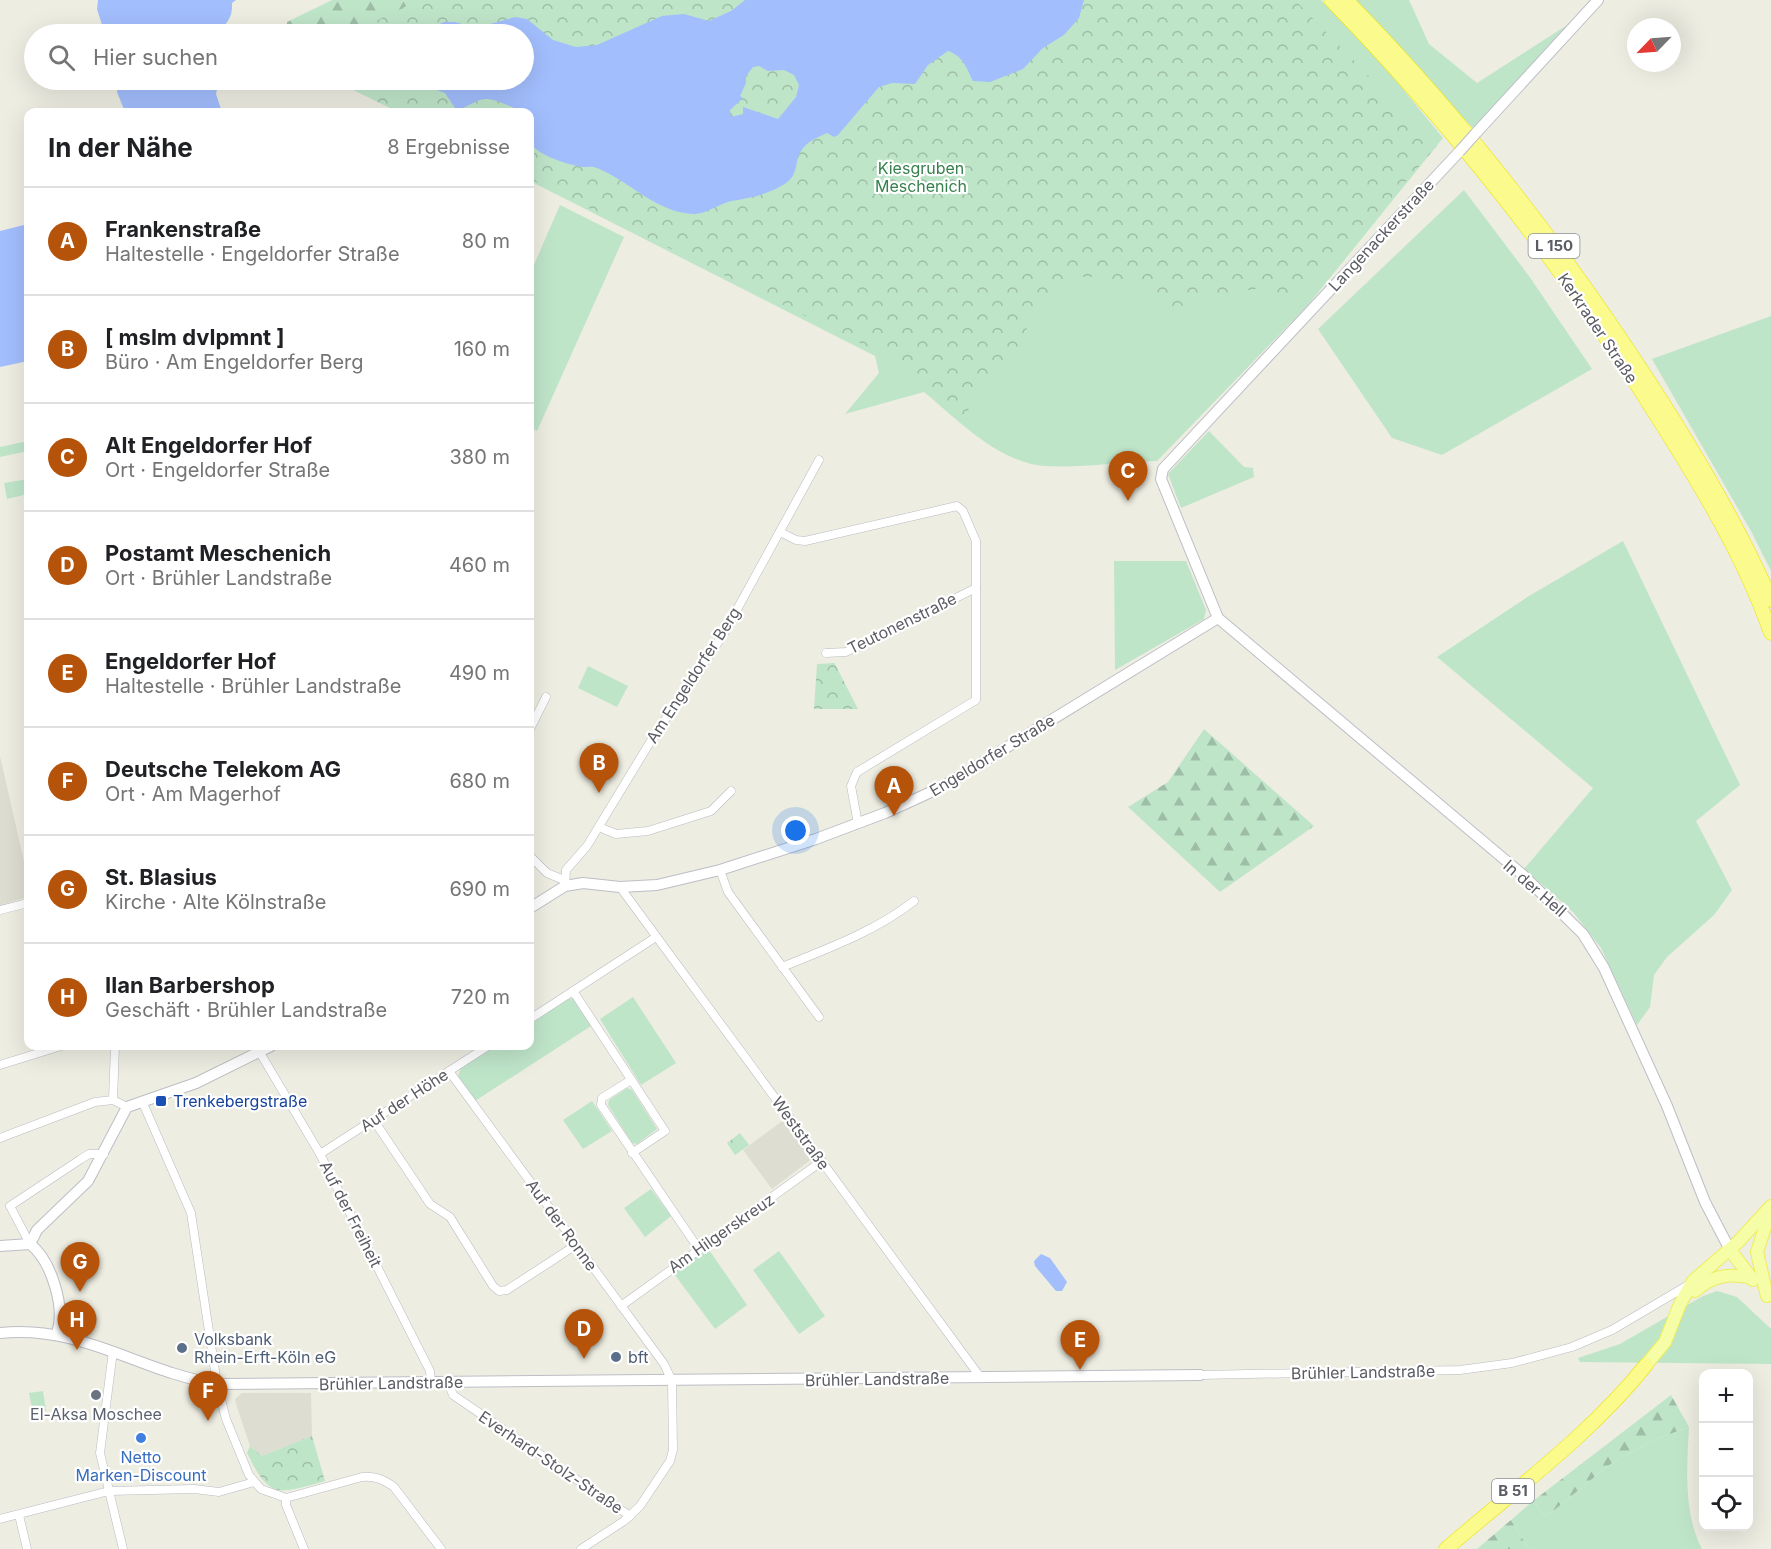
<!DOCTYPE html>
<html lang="de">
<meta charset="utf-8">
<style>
body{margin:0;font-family:Inter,sans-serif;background:#f2f2f2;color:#202124}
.controls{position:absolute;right:18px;bottom:18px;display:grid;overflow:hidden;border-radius:12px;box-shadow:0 6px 24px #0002}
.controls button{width:54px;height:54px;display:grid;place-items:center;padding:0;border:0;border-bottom:2px solid #e0e0e0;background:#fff;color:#202124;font:30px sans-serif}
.compass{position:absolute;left:1627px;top:18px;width:54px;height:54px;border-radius:50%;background:#fff;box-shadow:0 6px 24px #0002;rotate:245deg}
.you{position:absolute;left:796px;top:831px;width:21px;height:21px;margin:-15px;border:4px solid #fff;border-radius:50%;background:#1a73e8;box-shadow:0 0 0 9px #1a73e833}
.badge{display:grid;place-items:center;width:39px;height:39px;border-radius:50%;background:#b45309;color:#fff;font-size:20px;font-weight:700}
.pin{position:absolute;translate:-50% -50px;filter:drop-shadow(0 2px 3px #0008)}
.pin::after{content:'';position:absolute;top:32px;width:21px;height:18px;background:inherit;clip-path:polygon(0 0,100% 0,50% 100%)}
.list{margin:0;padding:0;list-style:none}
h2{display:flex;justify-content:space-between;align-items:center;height:78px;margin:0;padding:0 24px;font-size:26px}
h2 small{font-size:20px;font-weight:400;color:#757577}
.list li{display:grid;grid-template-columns:39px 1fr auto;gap:18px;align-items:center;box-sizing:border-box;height:108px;padding:0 24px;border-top:2px solid #e0e0e0}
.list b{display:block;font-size:22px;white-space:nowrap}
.list p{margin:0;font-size:20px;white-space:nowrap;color:#757577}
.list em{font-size:20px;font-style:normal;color:#757577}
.icon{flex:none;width:33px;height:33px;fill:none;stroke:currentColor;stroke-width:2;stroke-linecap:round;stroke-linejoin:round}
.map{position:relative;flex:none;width:1771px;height:1549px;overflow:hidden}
.search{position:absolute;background:#fff;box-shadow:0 6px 24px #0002;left:24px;top:24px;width:510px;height:66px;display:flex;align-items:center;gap:15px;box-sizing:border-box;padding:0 21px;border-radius:33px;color:#757577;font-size:22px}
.panel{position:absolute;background:#fff;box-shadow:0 6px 24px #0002;left:24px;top:108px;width:510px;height:942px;border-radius:12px}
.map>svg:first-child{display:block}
.education{fill:#ddddd1}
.grass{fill:#bfe5c9}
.forest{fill:url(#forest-firs)}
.park{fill:url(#park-crowns)}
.water{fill:#a2befd;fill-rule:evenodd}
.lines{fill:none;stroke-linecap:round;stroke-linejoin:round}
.street-casing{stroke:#babbc1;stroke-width:9}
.secondary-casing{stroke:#bdbec6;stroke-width:12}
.primary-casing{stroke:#efed5a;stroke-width:14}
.highway-casing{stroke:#ece104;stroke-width:15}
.street{stroke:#fff;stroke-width:8}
.secondary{stroke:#fff;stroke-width:10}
.primary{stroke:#f5fea7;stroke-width:12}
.highway{stroke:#fafb8c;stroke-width:14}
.secondary-bridge-casing{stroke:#bdbec6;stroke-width:12;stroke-linecap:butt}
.secondary-bridge{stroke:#fff;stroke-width:10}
.transit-dot{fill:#1a4fb4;stroke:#fff;stroke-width:2}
.service-dot{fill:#5c6f8a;stroke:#fff;stroke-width:2}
.worship-dot{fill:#6b7280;stroke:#fff;stroke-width:2}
.shop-dot{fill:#3f7fe0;stroke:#fff;stroke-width:2}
.labels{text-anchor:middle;stroke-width:4.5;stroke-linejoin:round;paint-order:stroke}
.shield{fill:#fff;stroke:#8c8d92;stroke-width:1.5}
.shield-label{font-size:15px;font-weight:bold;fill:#5b5c63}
.park-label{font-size:16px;fill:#35804c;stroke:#fff}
.street-label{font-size:16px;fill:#5b5c63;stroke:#fff}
.transit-label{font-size:16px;fill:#164399;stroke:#fff;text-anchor:start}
.service-label{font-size:16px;fill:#4e5e75;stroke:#fff;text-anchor:start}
.worship-label{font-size:16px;fill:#5b616d;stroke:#fff}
.shop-label{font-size:16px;fill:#366cbe;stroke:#fff}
</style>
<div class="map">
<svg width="1771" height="1549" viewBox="0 0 1771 1549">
<defs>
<pattern id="forest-firs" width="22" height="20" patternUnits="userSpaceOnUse" patternTransform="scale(1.5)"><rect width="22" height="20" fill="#bfe5c9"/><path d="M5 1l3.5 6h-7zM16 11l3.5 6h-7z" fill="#9ebda7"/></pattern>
<pattern id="park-crowns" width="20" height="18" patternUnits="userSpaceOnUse" patternTransform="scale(1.5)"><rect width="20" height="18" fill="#bfe5c9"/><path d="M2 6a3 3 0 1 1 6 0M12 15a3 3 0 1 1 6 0" fill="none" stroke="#9ebda7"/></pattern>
</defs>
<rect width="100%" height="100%" fill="#edede2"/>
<!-- education -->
<g class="education">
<path d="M 0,756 L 28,879 L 28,897 L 0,905 Z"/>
<path d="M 785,1119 L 812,1159 L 772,1189 L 743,1150 Z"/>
<path d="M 242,1393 L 311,1393 L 312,1436 L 262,1456 L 250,1446 L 236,1404 L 235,1399 Z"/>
</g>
<!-- grass -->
<g class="grass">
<path d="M 1084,0 L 1321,0 L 1375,55 L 1443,138 L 1308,305 L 1157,461 C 1120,462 1082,468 1045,466 C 999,463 958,420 924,392 L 845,414 L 879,373 L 875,356 L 530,181 L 530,144 Z"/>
<path d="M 1350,0 L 1409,0 L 1429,44 L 1477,83 L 1575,20 L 1474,129 Z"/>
<path d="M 1464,190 L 1529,276 L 1592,369 L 1442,455 L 1392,438 L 1318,329 Z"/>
<path d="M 560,205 L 624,237 L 537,431 L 530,427 L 530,274 Z"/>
<path d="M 1771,316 L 1771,571 L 1751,531 L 1652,359 Z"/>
<path d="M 1209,431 L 1244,467 L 1253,468 L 1254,477 L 1181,508 L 1168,474 Z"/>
<path d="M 28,441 L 28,451 L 0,457 L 0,447 Z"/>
<path d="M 28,479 L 28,494 L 7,499 L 4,483 Z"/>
<path d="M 1623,541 L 1740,785 L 1696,821 L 1732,890 L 1714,915 L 1667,957 L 1654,975 L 1650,1007 L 1637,1025 L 1601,948 L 1573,912 L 1524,869 L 1593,788 L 1437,657 L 1529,596 Z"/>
<path d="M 1114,561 L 1186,561 L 1206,610 L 1204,619 L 1115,670 Z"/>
<path d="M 588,666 L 628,686 L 617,707 L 578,688 Z"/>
<path d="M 633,997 L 676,1063 L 641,1085 L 600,1019 Z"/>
<path d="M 566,998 L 574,999 L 591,1026 L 475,1101 L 458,1077 L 461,1066 L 492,1046 L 530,1046 L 530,1022 Z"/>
<path d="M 627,1088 L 632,1090 L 657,1129 L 637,1144 L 632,1143 L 608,1105 L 609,1100 Z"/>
<path d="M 592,1101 L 612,1131 L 583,1149 L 563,1120 Z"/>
<path d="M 651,1189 L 671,1216 L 645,1237 L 624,1208 Z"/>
<path d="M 707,1247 L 747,1305 L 715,1329 L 672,1271 Z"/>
<path d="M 779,1251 L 825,1316 L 799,1334 L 753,1270 Z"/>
<path d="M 1717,1291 L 1737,1297 L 1771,1329 L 1771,1364 L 1580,1362 L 1578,1358 L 1620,1344 L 1703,1296 Z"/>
<path d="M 43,1391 L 46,1411 L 33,1413 L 29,1393 Z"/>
<path d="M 1689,1427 C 1687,1466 1683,1513 1702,1549 L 1529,1549 L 1511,1520 L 1533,1501 L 1546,1517 L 1609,1465 L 1656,1439 Z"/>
</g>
<!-- forest -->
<g class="forest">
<path d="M 332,0 L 441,0 L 355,34 L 287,34 L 287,22 Z"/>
<path d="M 1204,729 L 1314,826 L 1220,892 L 1128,807 L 1168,782 Z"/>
<path d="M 1671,1395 L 1689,1427 L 1656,1439 L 1609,1465 L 1546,1517 L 1533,1501 Z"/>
<path d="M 1511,1520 L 1529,1549 L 1476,1549 L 1477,1549 Z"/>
</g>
<!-- park -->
<g class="park">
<path d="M 419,0 L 1295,0 L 1437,146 L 1319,280 L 1285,295 L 1260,288 L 1229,294 L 1166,312 L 1143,284 L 1101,277 L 1072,277 L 1030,317 L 1023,341 L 978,388 L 964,420 L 884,355 L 530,179 L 530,112 L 398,112 L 333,80 L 524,80 L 524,34 L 349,34 Z"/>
<path d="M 835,663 L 835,664 L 858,709 L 814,709 L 817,664 Z"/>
<path d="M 740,1133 L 749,1145 L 735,1155 L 727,1143 Z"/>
<path d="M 312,1436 L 325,1481 C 278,1494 270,1500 247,1453 L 250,1446 L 262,1456 Z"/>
</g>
<!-- water -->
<g class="water">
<path d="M 98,0 L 236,0 L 232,3 C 233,18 226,25 215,34 L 105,34 L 97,9 Z"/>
<path d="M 745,0 L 1084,0 L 1079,18 L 1064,35 L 1043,48 L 1023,69 L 990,82 L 973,81 C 966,67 963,56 948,51 L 928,65 L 915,84 L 892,83 L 879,87 L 838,135 L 834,137 L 827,133 C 817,138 807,141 801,151 C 794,162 799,174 786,183 C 770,194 750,198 731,201 C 719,204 704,215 693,214 C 655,212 630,181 597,168 C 592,166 588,167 583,167 C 565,164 543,157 530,144 L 530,112 L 517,112 L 514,108 C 483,94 485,97 457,111 L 445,93 L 428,87 L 410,90 L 390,84 L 388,80 L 524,80 L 524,34 L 416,34 L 444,22 L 455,22 L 476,28 L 515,17 L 527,19 L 553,40 L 576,47 L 597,45 L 662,16 L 684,14 L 709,21 L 731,11 ZM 759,66 L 768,71 L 784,70 L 794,75 L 799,85 L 796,97 L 778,119 L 743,107 L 743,114 L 731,117 L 730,110 L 743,98 L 740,96 L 746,83 L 746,76 L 753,67 Z"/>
<path d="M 118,80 L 219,80 L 216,94 L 222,112 L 125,112 L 117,92 Z"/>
<path d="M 28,224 L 28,361 L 0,367 L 0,231 Z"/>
<path d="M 1041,1254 L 1050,1258 L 1067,1282 L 1062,1291 L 1056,1291 L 1035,1266 L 1034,1261 Z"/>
</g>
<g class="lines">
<defs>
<g id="street">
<path d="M 780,532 L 796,540 L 805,541 L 957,506 L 963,511 L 976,541 L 976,700 L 857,772 L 851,786 L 858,824"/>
<path d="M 826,653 L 846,652 L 976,588"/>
<path d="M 530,729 L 546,697"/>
<path d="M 599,827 L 616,834 L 648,831 L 711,811 L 731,791"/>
<path d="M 530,856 L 547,873 L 564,880"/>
<path d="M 720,870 L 728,892 L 819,1017"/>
<path d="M 565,886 L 566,870 L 587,846 L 652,739 L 723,635 L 819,460"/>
<path d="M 620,887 L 981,1378"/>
<path d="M 0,910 L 28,903"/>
<path d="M 782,967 C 827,949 876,931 914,901"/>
<path d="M 573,991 L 665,1131 L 632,1153"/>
<path d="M 530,1019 L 656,937"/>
<path d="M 259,1051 L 320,1154 L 430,1371 L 431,1383"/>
<path d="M 0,1065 L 61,1046"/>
<path d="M 449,1071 L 664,1364 L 672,1381 L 673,1450 L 670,1461 L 640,1506 L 624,1521 L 581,1549"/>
<path d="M 631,1080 L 602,1098 L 601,1105 L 698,1248"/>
<path d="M 113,1100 L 115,1046"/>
<path d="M 142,1101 L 191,1213 L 217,1384 L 226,1419 L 249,1475 L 261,1489 L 286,1498 L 362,1477 C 375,1476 383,1479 394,1487 L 441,1549"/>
<path d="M 373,1119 L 430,1204 L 450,1217 L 493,1286 L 499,1291 L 507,1290 L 576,1245"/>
<path d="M 0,1138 L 95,1102 L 113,1100 L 127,1107"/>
<path d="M 320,1154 L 488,1046"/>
<path d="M 30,1244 L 10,1206 L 81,1159 L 89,1154 L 104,1154"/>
<path d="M 621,1306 L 822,1161"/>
<path d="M 113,1351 L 100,1453 L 123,1549"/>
<path d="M 1200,1375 L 1460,1370 L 1512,1363 L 1572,1347 L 1612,1330 L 1690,1284"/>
<path d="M 448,1382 L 453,1395 L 630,1516"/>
<path d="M 286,1498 L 286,1505 L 304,1549"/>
<path d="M 19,1515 L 27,1549"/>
<path d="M 0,1519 L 109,1491 L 194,1489 L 219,1492 L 254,1482"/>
</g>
<g id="secondary">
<path d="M 1476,133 L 1598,0"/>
<path d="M 1459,152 L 1163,469 L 1161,479 L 1218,618 L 1523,875 L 1583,934 L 1604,968 L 1667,1106 L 1705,1202 L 1730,1250"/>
<path d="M 530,908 L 565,886 L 583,883 L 620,887 L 657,885 L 720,870 L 816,839 L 885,813 L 942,787 L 1218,618"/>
<path d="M 30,1244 L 37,1230 L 88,1181 L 127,1107 L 196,1083 L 271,1046"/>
<path d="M 0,1246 L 30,1244 C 51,1260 66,1308 57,1333"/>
<path d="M 0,1333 C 81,1324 140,1372 217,1384 L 1200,1375"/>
</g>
<g id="primary">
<path d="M 1730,1250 L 1753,1280"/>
<path d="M 1695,1291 C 1713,1275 1729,1273 1752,1278"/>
<path d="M 1767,1296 L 1757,1252 L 1770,1212"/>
<path d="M 1646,1365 L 1665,1342 L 1680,1304 L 1693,1281 L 1738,1242 L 1771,1206"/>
</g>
<g id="highway">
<path d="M 1331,0 C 1455,128 1566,269 1660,421 C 1703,489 1744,557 1771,633"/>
<path d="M 1346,0 C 1456,112 1554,237 1640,368 C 1689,442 1735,518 1771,600"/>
<path d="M 1446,1549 C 1514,1490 1590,1435 1646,1365"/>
</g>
</defs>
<!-- street casing -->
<use href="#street" class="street-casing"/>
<!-- secondary casing -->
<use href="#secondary" class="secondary-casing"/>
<!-- primary casing -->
<use href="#primary" class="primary-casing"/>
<!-- highway casing -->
<use href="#highway" class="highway-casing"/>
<!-- street -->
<use href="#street" class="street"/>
<!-- secondary -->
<use href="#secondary" class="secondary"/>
<!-- primary -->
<use href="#primary" class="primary"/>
<!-- highway -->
<use href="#highway" class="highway"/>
<defs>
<path id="secondary-bridge" d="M 1459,152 L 1476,133"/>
</defs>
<!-- secondary-bridge casing -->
<use href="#secondary-bridge" class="secondary-bridge-casing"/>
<!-- secondary-bridge -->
<use href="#secondary-bridge" class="secondary-bridge"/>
</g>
<!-- markers -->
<rect class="transit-dot" x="155" y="1095" width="12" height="12" rx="3"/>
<g class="service-dot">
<circle cx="182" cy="1348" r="6"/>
<circle cx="616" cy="1357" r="6"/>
</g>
<circle class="worship-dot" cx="96" cy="1395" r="6"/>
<circle class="shop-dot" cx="141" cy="1438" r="6"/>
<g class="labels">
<!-- shield labels -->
<g class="shield">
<rect x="1528.5" y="234" width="51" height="24" rx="4.5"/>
<rect x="1492" y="1479" width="42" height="24" rx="4.5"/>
</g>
<g class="shield-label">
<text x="1554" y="251">L 150</text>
<text x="1513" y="1496">B 51</text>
</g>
<!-- park labels -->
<g class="park-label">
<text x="921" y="174">Kiesgruben<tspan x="921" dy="18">Meschenich</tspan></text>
</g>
<!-- street labels -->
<g class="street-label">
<text transform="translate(1381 235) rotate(-47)" y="6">Langenackerstraße</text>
<text transform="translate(1598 328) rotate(56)" y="6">Kerkrader Straße</text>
<text transform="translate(902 623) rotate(-26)" y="6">Teutonenstraße</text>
<text transform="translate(693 675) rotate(-57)" y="6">Am Engeldorfer Berg</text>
<text transform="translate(992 755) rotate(-31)" y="6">Engeldorfer Straße</text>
<text transform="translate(1535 888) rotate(41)" y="6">In der Hell</text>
<text transform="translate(404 1100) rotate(-33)" y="6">Auf der Höhe</text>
<text transform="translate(801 1133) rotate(54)" y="6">Weststraße</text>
<text transform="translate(351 1214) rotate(63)" y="6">Auf der Freiheit</text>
<text transform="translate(562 1225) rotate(54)" y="6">Auf der Ronne</text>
<text transform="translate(721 1233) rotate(-35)" y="6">Am Hilgerskreuz</text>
<text transform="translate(1363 1372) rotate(-1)" y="6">Brühler Landstraße</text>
<text transform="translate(877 1379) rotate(-1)" y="6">Brühler Landstraße</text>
<text transform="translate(391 1383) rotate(-1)" y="6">Brühler Landstraße</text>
<text transform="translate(551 1462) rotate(34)" y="6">Everhard-Stolz-Straße</text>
</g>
<!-- transit labels -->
<g class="transit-label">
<text x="173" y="1107">Trenkebergstraße</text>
</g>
<!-- service labels -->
<g class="service-label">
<text x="194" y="1345">Volksbank<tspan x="194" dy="18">Rhein-Erft-Köln eG</tspan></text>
<text x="628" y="1363">bft</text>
</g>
<!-- worship labels -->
<g class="worship-label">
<text x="96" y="1420">El-Aksa Moschee</text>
</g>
<!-- shop labels -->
<g class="shop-label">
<text x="141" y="1463">Netto<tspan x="141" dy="18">Marken-Discount</tspan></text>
</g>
</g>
</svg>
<div class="controls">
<button>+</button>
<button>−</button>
<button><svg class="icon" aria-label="locate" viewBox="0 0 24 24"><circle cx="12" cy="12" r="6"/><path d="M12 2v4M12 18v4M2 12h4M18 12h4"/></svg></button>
</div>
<svg class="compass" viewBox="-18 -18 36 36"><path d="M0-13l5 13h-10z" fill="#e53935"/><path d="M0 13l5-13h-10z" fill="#757577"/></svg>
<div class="you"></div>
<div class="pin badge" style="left:894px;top:816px">A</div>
<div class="pin badge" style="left:599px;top:793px">B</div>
<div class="pin badge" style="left:1128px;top:501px">C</div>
<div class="pin badge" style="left:584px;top:1359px">D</div>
<div class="pin badge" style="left:1080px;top:1370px">E</div>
<div class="pin badge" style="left:208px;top:1421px">F</div>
<div class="pin badge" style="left:80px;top:1292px">G</div>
<div class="pin badge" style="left:77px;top:1350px">H</div>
<div class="search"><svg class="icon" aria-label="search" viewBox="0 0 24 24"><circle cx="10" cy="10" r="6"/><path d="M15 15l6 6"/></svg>Hier suchen</div>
<section class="panel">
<h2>In der Nähe<small>8 Ergebnisse</small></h2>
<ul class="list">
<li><span class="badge">A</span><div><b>Frankenstraße</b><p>Haltestelle · Engeldorfer Straße</p></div><em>80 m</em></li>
<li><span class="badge">B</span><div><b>[ mslm dvlpmnt ]</b><p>Büro · Am Engeldorfer Berg</p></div><em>160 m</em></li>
<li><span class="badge">C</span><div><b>Alt Engeldorfer Hof</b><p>Ort · Engeldorfer Straße</p></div><em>380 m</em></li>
<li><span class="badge">D</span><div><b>Postamt Meschenich</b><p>Ort · Brühler Landstraße</p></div><em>460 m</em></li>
<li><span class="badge">E</span><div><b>Engeldorfer Hof</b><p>Haltestelle · Brühler Landstraße</p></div><em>490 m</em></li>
<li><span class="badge">F</span><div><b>Deutsche Telekom AG</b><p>Ort · Am Magerhof</p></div><em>680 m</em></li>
<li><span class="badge">G</span><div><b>St. Blasius</b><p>Kirche · Alte Kölnstraße</p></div><em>690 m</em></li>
<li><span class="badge">H</span><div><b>Ilan Barbershop</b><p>Geschäft · Brühler Landstraße</p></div><em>720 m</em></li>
</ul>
</section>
</div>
